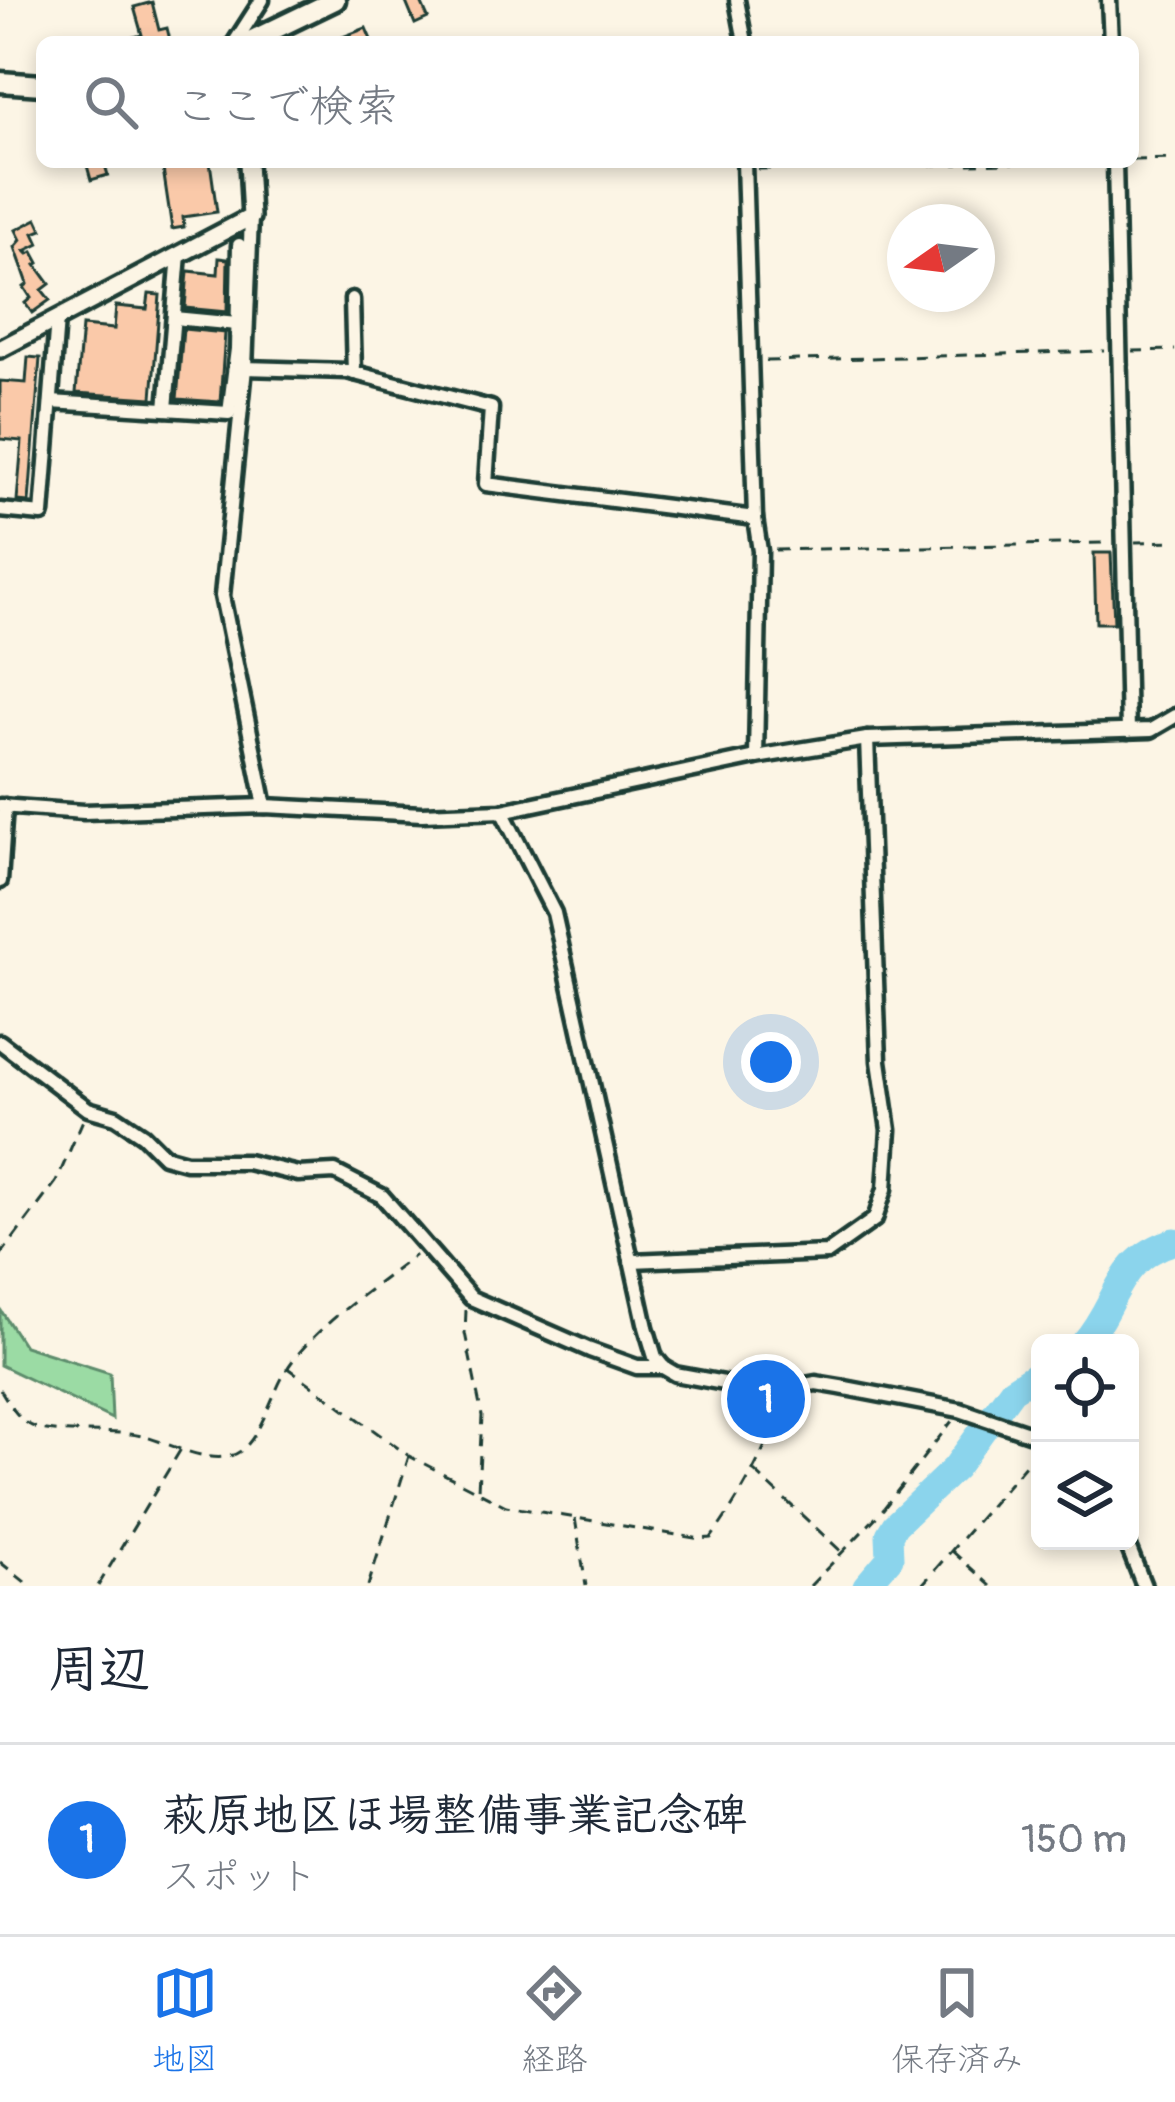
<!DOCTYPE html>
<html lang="ja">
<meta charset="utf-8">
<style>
body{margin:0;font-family:Pangolin,"Klee One",sans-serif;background:#f2f2f3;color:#1f2937}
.controls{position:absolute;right:36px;bottom:36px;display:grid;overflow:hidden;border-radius:18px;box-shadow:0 6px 18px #0003}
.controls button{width:108px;height:108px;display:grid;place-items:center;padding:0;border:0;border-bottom:3px solid #e0e1e3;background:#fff;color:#1f2937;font:60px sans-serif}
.compass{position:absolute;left:887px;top:204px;width:108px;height:108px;border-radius:50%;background:#fff;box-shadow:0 6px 18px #0003;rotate:256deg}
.you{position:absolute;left:771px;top:1062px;width:42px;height:42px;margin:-30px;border:9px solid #fff;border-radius:50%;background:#1a73e8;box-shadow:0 0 0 18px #1a73e833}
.badge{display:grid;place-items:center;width:78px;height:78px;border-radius:50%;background:#1a73e8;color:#fff;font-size:39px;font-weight:700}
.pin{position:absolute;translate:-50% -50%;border:6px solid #fff;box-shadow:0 3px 12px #0006}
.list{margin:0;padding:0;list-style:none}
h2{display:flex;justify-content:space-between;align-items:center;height:156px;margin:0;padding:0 48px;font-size:51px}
h2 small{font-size:39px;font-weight:400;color:#747a83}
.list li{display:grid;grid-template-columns:78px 1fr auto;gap:36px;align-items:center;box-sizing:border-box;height:192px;padding:0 48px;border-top:3px solid #e0e1e3}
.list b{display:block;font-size:45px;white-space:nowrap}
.list p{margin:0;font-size:39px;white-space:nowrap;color:#747a83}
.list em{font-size:39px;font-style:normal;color:#747a83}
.icon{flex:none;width:66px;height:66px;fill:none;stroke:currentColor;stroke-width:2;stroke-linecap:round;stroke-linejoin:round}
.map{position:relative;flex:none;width:1175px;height:1586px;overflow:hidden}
.search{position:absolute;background:#fff;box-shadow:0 6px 18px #0003;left:36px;right:36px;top:36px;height:132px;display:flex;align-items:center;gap:30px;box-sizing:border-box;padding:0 42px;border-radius:18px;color:#747a83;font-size:45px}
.sheet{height:348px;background:#fff}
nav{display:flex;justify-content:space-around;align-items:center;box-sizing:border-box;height:168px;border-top:3px solid #e0e1e3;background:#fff;font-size:33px;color:#747a83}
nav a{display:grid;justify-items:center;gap:6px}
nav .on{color:#1a73e8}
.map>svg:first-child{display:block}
.green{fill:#9bdba4;stroke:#5d8c6c;stroke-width:3}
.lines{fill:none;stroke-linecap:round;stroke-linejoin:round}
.river{stroke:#8bd4ec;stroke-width:27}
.building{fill:#fac9a9;stroke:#1f3d34;stroke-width:3}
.minor-casing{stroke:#1f3d34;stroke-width:21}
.tertiary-casing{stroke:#1f3d34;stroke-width:24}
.secondary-casing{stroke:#1f3d34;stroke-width:27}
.path{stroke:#1f3d34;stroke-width:3;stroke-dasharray:12 9;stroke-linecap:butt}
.minor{stroke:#fcf5e5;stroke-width:12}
.tertiary{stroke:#fcf5e5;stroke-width:15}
.secondary{stroke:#fcf5e5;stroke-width:18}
</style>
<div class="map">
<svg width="1175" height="1586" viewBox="0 0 1175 1586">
<rect width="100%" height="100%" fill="#fcf5e5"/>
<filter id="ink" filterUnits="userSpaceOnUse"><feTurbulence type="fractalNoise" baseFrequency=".00833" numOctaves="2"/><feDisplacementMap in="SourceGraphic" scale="24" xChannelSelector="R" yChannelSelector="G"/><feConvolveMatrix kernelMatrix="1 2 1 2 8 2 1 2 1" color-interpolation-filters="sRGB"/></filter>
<g filter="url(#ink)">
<!-- green -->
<path class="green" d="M 0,1309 L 24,1346 L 110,1373 L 112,1419 L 0,1365 Z"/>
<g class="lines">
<!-- river -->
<g class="river">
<path d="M 1084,1343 C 1119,1303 1115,1259 1175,1241"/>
<path d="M 866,1586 L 890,1558 L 889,1535 L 895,1525 L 955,1468 L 1012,1390 L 1040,1372"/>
</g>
</g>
<!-- building -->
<g class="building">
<path d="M 405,0 L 420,0 L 428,18 L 415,24 Z"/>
<path d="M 152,2 L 159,30 L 167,28 L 170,40 L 130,42 L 129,38 L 142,35 L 134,7 Z"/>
<path d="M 366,28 L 372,42 L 332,42 L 332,41 Z"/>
<path d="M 86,162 L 104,162 L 108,175 L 91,180 Z"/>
<path d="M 162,162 L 210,162 L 217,212 L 183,217 L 184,227 L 172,229 Z"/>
<path d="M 37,219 L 42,230 L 34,233 L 39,244 L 25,251 L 28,254 L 33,252 L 39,263 L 36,265 L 50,284 L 42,290 L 50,300 L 32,313 L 25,303 L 31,298 L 24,287 L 28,284 L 15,247 L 21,240 L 16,230 Z"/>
<path d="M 219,258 L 228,259 L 227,312 L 185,308 L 188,271 L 218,274 Z"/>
<path d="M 149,294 L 160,295 L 152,398 L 76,393 L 82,326 L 114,329 L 116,306 L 147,309 Z"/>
<path d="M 183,329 L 225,333 L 220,402 L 177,399 Z"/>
<path d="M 28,357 L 40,358 L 29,502 L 17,501 L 22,441 L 0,439 L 0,381 L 26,383 Z"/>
<path d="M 1094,553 L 1111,553 L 1114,623 L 1096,623 Z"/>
</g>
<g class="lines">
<defs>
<g id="minor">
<path d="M 737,0 L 745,42"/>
<path d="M 1109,0 L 1111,42"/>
<path d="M 235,42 L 262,0"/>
<path d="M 744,162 L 755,518 L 760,551 L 756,757"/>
<path d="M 1115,162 L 1128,731"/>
<path d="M 251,217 L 245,368 L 222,596 L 265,806"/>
<path d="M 352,299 L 354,373"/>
<path d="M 174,318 L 237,324"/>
<path d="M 245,368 L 347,371 L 491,408 L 486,484 L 755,518"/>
<path d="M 51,402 L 229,413 L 237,349 L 239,245"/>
<path d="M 166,409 L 179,254"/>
<path d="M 0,510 L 42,514 L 57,319"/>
<path d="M 0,806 L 84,812 L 265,806 L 422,814 L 502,811 L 756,757 L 867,739 L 1151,730 L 1175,716"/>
<path d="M 502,811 L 554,913 L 646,1327 L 655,1357 L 663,1367"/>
<path d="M 0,881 L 5,806"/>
<path d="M 0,1042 L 88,1109 L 116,1117 L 143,1135 L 164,1156 L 186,1162 L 247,1162 L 298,1174 L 335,1172 L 382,1196 L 471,1298 L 590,1350 L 637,1367 L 663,1367 L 675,1374 L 751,1388 L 783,1389 L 816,1383 L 840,1387 L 960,1410 L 1040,1437"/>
<path d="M 631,1261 L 827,1253 L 875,1219 L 885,1189 L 889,1130 L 879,1061 L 867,739"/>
<path d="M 1126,1541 L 1144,1586"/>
</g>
<path id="tertiary" d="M 0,349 L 251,217 L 248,162"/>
<g id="secondary">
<path d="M 248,42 L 335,0"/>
<path d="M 0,82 L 42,85"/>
</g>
</defs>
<!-- minor casing -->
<use href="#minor" class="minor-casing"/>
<!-- tertiary casing -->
<use href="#tertiary" class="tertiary-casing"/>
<!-- secondary casing -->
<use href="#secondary" class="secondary-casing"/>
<!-- path -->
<g class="path">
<path d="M 1133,160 L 1175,159"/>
<path d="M 758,169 L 1049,162"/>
<path d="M 1132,351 L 1175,350"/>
<path d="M 766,361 L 1104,351"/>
<path d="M 1135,542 L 1175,541"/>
<path d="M 775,550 L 1107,543"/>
<path d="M 0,1256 L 56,1182 L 83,1120"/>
<path d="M 466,1310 L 465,1333 L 482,1416 L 478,1490"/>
<path d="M 287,1367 L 409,1456 L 506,1506 L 701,1539 L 711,1538 C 740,1498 768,1449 781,1401"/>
<path d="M 0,1389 C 9,1403 19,1423 37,1428 C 65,1436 111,1428 146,1437 C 172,1444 218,1470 242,1450 C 263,1433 274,1386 291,1363 C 323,1320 374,1288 415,1255"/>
<path d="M 754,1471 L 844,1554"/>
<path d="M 575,1518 L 586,1586"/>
<path d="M 952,1551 L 991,1586"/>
<path d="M 0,1562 L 30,1586"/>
<path d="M 98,1586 L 181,1449"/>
<path d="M 368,1586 L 409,1456"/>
<path d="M 810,1586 L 880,1513 L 952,1421"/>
<path d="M 921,1586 L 1039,1449"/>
</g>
<!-- minor -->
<use href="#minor" class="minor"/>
<!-- tertiary -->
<use href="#tertiary" class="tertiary"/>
<!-- secondary -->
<use href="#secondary" class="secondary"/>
</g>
</g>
</svg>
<div class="controls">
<button><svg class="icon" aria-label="locate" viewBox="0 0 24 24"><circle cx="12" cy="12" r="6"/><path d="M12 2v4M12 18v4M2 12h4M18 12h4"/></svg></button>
<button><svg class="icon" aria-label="layers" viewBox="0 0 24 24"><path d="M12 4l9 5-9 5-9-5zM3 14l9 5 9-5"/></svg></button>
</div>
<svg class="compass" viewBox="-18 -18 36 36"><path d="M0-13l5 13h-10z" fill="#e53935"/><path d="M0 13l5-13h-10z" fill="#747a83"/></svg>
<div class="you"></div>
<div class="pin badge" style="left:766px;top:1399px">1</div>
<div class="search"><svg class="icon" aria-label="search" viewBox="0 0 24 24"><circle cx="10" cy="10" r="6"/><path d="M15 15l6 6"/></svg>ここで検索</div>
</div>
<section class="sheet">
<h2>周辺<small></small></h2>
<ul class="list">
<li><span class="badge">1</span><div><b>萩原地区ほ場整備事業記念碑</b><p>スポット</p></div><em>150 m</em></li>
</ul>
</section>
<nav>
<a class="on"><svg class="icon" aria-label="map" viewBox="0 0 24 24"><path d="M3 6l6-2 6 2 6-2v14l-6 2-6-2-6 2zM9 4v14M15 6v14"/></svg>地図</a>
<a><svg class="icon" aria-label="directions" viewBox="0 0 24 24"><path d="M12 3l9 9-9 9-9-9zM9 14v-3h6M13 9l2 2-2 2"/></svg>経路</a>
<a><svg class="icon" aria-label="saved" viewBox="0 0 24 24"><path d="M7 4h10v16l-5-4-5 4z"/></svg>保存済み</a>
</nav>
